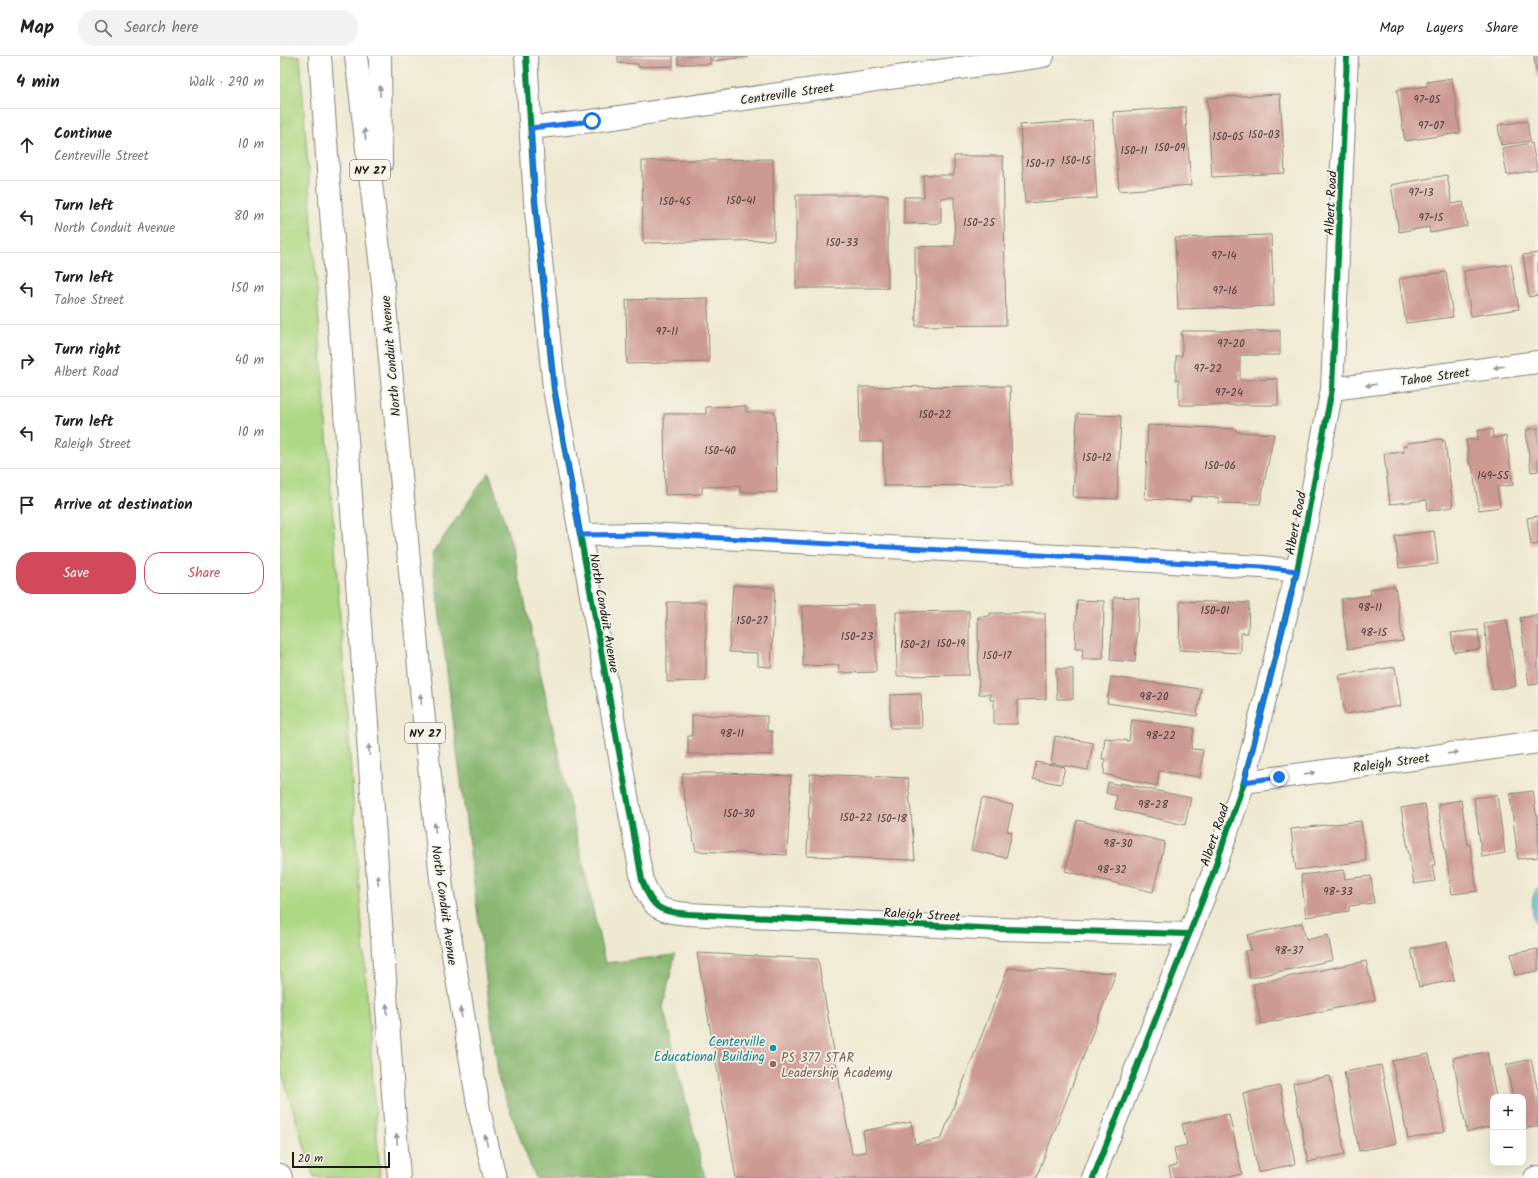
<!DOCTYPE html>
<meta charset="utf-8">
<style>
body{margin:0;font-family:Kalam,sans-serif;background:#f2f2f2;color:#222}
.controls{position:absolute;right:12px;bottom:12px;display:grid;overflow:hidden;border-radius:8px;box-shadow:0 4px 16px #0002}
.controls button{width:36px;height:36px;display:grid;place-items:center;padding:0;border:0;border-bottom:1px solid #e0e0e0;background:#fff;color:#222;font:20px sans-serif}
.scale{position:absolute;left:12px;bottom:10px;width:98px;box-sizing:border-box;padding-left:4px;border:2px solid #1c1c1c;border-top:0;font-size:11px;line-height:14px;white-space:nowrap;color:#1c1c1c;-webkit-text-stroke:3px #f7f3e8;paint-order:stroke}
.stop{position:absolute;width:12px;height:12px;margin:-9px;border:3px solid #1a73e8;border-radius:50%;background:#fff}
.stop.end{background:#1a73e8;border-color:#fff;box-shadow:0 1px 4px #0008}
.list{margin:0;padding:0;list-style:none}
h2{display:flex;justify-content:space-between;align-items:center;height:52px;margin:0;padding:0 16px;font-size:17px}
h2 small{font-size:13px;font-weight:400;color:#767676}
.list li{display:grid;grid-template-columns:26px 1fr auto;gap:12px;align-items:center;box-sizing:border-box;height:72px;padding:0 16px;border-top:1px solid #e0e0e0}
.list b{display:block;font-size:15px;white-space:nowrap}
.list p{margin:0;font-size:13px;white-space:nowrap;color:#767676}
.list em{font-size:13px;font-style:normal;color:#767676}
.actions{display:flex;gap:8px;padding:12px 16px}
.actions a{flex:1;padding:9px 0;border:1px solid #d1495b;border-radius:16px;text-align:center;font-size:14px;color:#d1495b}
.actions .main{background:#d1495b;color:#fff}
.icon{flex:none;width:22px;height:22px;fill:none;stroke:currentColor;stroke-width:2;stroke-linecap:round;stroke-linejoin:round}
.map{position:relative;flex:none;width:1258px;height:1122px;overflow:hidden}
header{display:flex;align-items:center;gap:24px;box-sizing:border-box;height:56px;padding:0 20px;background:#fff;border-bottom:1px solid #e0e0e0}
header strong{font-size:19px}
nav{display:flex;gap:22px;margin-inline-start:auto;font-size:14px}
.search{width:280px;height:36px;background:#f2f2f2;display:flex;align-items:center;gap:10px;box-sizing:border-box;padding:0 14px;border-radius:16px;color:#767676;font-size:15px}
main{display:flex}
aside{flex:1;background:#fff}
.map>svg:first-child{display:block}
.green{fill:#aed884;stroke:#657a50}
.forest{fill:#8ab872;stroke:#536a47}
.water{fill:#57bfd5;stroke:#3a6e78}
.building{fill:#cc9993}
.lines{fill:none;stroke-linecap:round;stroke-linejoin:round}
.street-casing{stroke:#868277;stroke-width:24}
.highway-casing{stroke:#868277;stroke-width:24}
.street{stroke:#fff;stroke-width:22}
.highway{stroke:#fff;stroke-width:22}
.cycleway-casing{stroke:#f7f3e8;stroke-width:8}
.cycleway{stroke:#00873e;stroke-width:6}
.oneway{fill:#999}
.route{stroke:#1a73e8;stroke-width:5}
.culture-dot{fill:#0f9aa8;stroke:#f7f3e8;stroke-width:1.5}
.education-dot{fill:#8d6e63;stroke:#f7f3e8;stroke-width:1.5}
.labels{text-anchor:middle;stroke-width:3.5;stroke-linejoin:round;paint-order:stroke}
.number-label{font-size:11px;fill:#483b3a}
.shield{fill:#f7f3e8;stroke:#5e5c59;stroke-width:1}
.shield-label{font-size:12px;font-weight:bold;fill:#1c1c1c}
.street-label{font-size:13px;fill:#1c1c1c;stroke:#f7f3e8}
.culture-label{font-size:13px;fill:#0d838f;stroke:#f7f3e8;text-anchor:end}
.education-label{font-size:13px;fill:#785e54;stroke:#f7f3e8;text-anchor:start}
</style>
<header>
<strong>Map</strong>
<div class="search"><svg class="icon" aria-label="search" viewBox="0 0 24 24"><circle cx="10" cy="10" r="6"/><path d="M15 15l6 6"/></svg>Search here</div>
<nav><a>Map</a><a>Layers</a><a>Share</a></nav>
</header>
<main>
<aside>
<h2>4 min<small>Walk · 290 m</small></h2>
<ul class="list">
<li><svg class="icon" aria-label="ahead" viewBox="0 0 24 24"><path d="M12 20V5M6 11l6-6 6 6"/></svg><div><b>Continue</b><p>Centreville Street</p></div><em>10 m</em></li>
<li><svg class="icon" aria-label="left" viewBox="0 0 24 24"><path d="M17 20v-9H6M10 6l-5 5 5 5"/></svg><div><b>Turn left</b><p>North Conduit Avenue</p></div><em>80 m</em></li>
<li><svg class="icon" aria-label="left" viewBox="0 0 24 24"><path d="M17 20v-9H6M10 6l-5 5 5 5"/></svg><div><b>Turn left</b><p>Tahoe Street</p></div><em>150 m</em></li>
<li><svg class="icon" aria-label="right" viewBox="0 0 24 24"><path d="M7 20v-9h11M14 6l5 5-5 5"/></svg><div><b>Turn right</b><p>Albert Road</p></div><em>40 m</em></li>
<li><svg class="icon" aria-label="left" viewBox="0 0 24 24"><path d="M17 20v-9H6M10 6l-5 5 5 5"/></svg><div><b>Turn left</b><p>Raleigh Street</p></div><em>10 m</em></li>
<li><svg class="icon" aria-label="arrive" viewBox="0 0 24 24"><path d="M6 21V4h12l-3 4 3 4H6"/></svg><div><b>Arrive at destination</b></div></li>
</ul>
<div class="actions"><a class="main">Save</a><a>Share</a></div>
</aside>
<div class="map">
<svg width="1258" height="1122" viewBox="0 0 1258 1122">
<rect width="100%" height="100%" fill="#f7f3e8"/>
<filter id="ink" filterUnits="userSpaceOnUse"><feTurbulence type="fractalNoise" baseFrequency=".025" numOctaves="2"/><feDisplacementMap in="SourceGraphic" scale="8" xChannelSelector="R" yChannelSelector="G"/><feConvolveMatrix kernelMatrix="1 2 1 2 8 2 1 2 1" color-interpolation-filters="sRGB"/></filter>
<filter id="wash" filterUnits="userSpaceOnUse"><feTurbulence type="fractalNoise" baseFrequency=".012" numOctaves="4" result="noise"/><feDisplacementMap in="SourceGraphic" scale="16" xChannelSelector="R" yChannelSelector="G"/><feGaussianBlur stdDeviation="0.9" result="paint"/><feColorMatrix in="noise" values="0 0 0 0 0 0 0 0 0 0 0 0 0 0 0 0 0 1.4 0 .05"/><feComposite in="paint" operator="in"/></filter>
<g filter="url(#wash)">
<rect width="100%" height="100%" fill="#efe9d2"/>
<!-- green -->
<path class="green" d="M 0,0 L 20,0 L 100,1122 L 34,1122 L 0,1011 Z"/>
<!-- forest -->
<path class="forest" d="M 209,416 L 233,493 L 325,907 L 395,899 L 383,951 L 425,1122 L 255,1122 L 219,1025 L 152,498 Z"/>
<!-- water -->
<path class="water" d="M 1258,832 L 1258,872 C 1252,863 1249,839 1258,832 Z"/>
<g id="blocks">
<!-- building -->
<g class="building">
<path d="M 338,0 L 393,0 L 393,10 L 358,11 L 358,8 L 338,7 Z"/>
<rect x="398" y="0" width="32" height="8"/>
<path d="M 433,0 L 468,0 L 468,1 L 432,5 Z"/>
<path d="M 1254,0 L 1258,0 L 1258,22 L 1257,22 Z"/>
<path d="M 1172,22 L 1180,77 L 1125,85 L 1117,34 L 1147,30 L 1147,26 Z"/>
<path d="M 1000,38 L 1005,117 L 932,121 L 927,42 Z"/>
<path d="M 905,51 L 911,129 L 839,135 L 833,56 Z"/>
<path d="M 812,64 L 817,142 L 745,147 L 740,69 Z"/>
<path d="M 1247,65 L 1250,85 L 1221,89 L 1218,69 Z"/>
<path d="M 1252,87 L 1257,114 L 1227,119 L 1222,92 Z"/>
<path d="M 674,100 L 723,100 L 726,269 L 636,270 L 635,191 L 675,190 L 674,141 L 661,142 L 661,167 L 624,168 L 624,141 L 644,141 L 643,119 L 674,119 Z"/>
<path d="M 493,103 L 494,184 L 363,187 L 362,105 Z"/>
<path d="M 1167,119 L 1172,148 L 1183,146 L 1187,170 L 1150,177 L 1149,171 L 1119,176 L 1111,129 Z"/>
<rect x="516" y="139" width="92" height="93"/>
<path d="M 991,179 L 994,250 L 898,253 L 895,182 Z"/>
<path d="M 1258,197 L 1258,239 L 1249,241 L 1243,199 Z"/>
<path d="M 1231,208 L 1239,253 L 1191,260 L 1184,215 Z"/>
<path d="M 1166,216 L 1173,261 L 1126,267 L 1119,223 Z"/>
<path d="M 428,242 L 429,306 L 347,308 L 346,244 Z"/>
<path d="M 902,275 L 1000,275 L 1000,299 L 960,299 L 960,324 L 998,323 L 998,349 L 899,349 L 899,324 L 896,324 L 896,300 L 902,300 Z"/>
<path d="M 730,330 L 732,429 L 604,430 L 603,386 L 580,386 L 579,331 Z"/>
<path d="M 466,350 L 466,356 L 495,356 L 497,436 L 460,436 L 460,430 L 422,431 L 422,438 L 385,439 L 384,358 L 426,358 L 426,351 Z"/>
<path d="M 797,358 L 841,360 L 837,443 L 793,441 Z"/>
<path d="M 868,369 L 956,373 L 956,376 L 994,378 L 980,448 L 939,447 L 939,442 L 911,440 L 910,445 L 865,443 Z"/>
<path d="M 1258,372 L 1258,415 L 1251,416 L 1246,374 Z"/>
<path d="M 1212,373 L 1213,382 L 1226,380 L 1233,429 L 1217,431 L 1220,451 L 1199,454 L 1192,409 L 1190,409 L 1186,384 L 1198,383 L 1197,375 Z"/>
<path d="M 1162,383 L 1162,385 L 1165,385 L 1173,451 L 1148,455 L 1147,444 L 1110,448 L 1104,398 L 1124,396 L 1123,390 L 1127,390 L 1127,387 Z"/>
<path d="M 1258,460 L 1258,488 L 1251,489 L 1247,462 Z"/>
<path d="M 1154,475 L 1158,508 L 1119,512 L 1115,480 Z"/>
<path d="M 453,529 L 495,532 L 491,611 L 478,610 L 478,597 L 449,596 Z"/>
<path d="M 1115,530 L 1123,585 L 1068,593 L 1061,543 L 1091,539 L 1090,533 Z"/>
<path d="M 834,541 L 859,542 L 855,606 L 830,604 Z"/>
<path d="M 797,544 L 824,545 L 823,603 L 802,603 L 803,593 L 795,593 Z"/>
<path d="M 900,545 L 969,547 L 968,577 L 961,577 L 961,597 L 899,594 Z"/>
<path d="M 387,546 L 426,546 L 426,625 L 387,626 Z"/>
<path d="M 595,549 L 596,616 L 558,617 L 559,609 L 523,610 L 522,550 Z"/>
<path d="M 689,555 L 689,619 L 617,620 L 616,556 Z"/>
<path d="M 710,557 L 765,557 L 766,643 L 737,644 L 737,668 L 714,668 L 714,644 L 710,644 L 710,638 L 699,638 L 698,561 L 710,560 Z"/>
<path d="M 1258,559 L 1258,628 L 1249,629 L 1240,562 Z"/>
<path d="M 1227,564 L 1236,630 L 1212,634 L 1204,567 Z"/>
<path d="M 1198,574 L 1200,593 L 1174,596 L 1171,577 Z"/>
<path d="M 1115,611 L 1121,650 L 1065,658 L 1059,619 Z"/>
<path d="M 776,613 L 793,613 L 793,643 L 777,643 Z"/>
<path d="M 831,621 L 921,633 L 917,660 L 827,647 Z"/>
<path d="M 641,638 L 642,672 L 610,672 L 610,639 Z"/>
<path d="M 412,659 L 487,660 L 487,675 L 492,675 L 492,699 L 408,698 L 408,680 L 412,680 Z"/>
<path d="M 852,664 L 914,672 L 911,693 L 923,694 L 920,721 L 879,715 L 877,730 L 824,718 L 825,703 L 822,703 L 825,682 L 849,685 Z"/>
<path d="M 775,680 L 813,687 L 808,714 L 771,707 Z"/>
<path d="M 756,706 L 785,711 L 781,728 L 753,723 Z"/>
<path d="M 403,717 L 446,717 L 511,720 L 507,799 L 416,795 L 402,729 Z"/>
<path d="M 530,718 L 628,722 L 635,804 L 527,800 Z"/>
<path d="M 828,726 L 840,729 L 840,727 L 911,742 L 905,769 L 835,753 L 837,740 L 826,737 Z"/>
<path d="M 1253,735 L 1258,771 L 1258,801 L 1238,803 L 1230,738 Z"/>
<path d="M 1217,739 L 1225,797 L 1202,801 L 1194,742 Z"/>
<path d="M 702,742 L 733,749 L 727,775 L 732,776 L 726,802 L 691,794 Z"/>
<path d="M 1181,744 L 1188,789 L 1190,788 L 1197,835 L 1172,838 L 1158,748 Z"/>
<path d="M 1145,748 L 1155,809 L 1152,809 L 1155,825 L 1134,828 L 1121,752 Z"/>
<path d="M 797,764 L 885,786 L 873,836 L 785,815 Z"/>
<path d="M 1081,765 L 1086,805 L 1016,814 L 1011,773 Z"/>
<path d="M 1064,814 L 1065,823 L 1091,820 L 1094,847 L 1069,850 L 1069,855 L 1026,861 L 1021,819 Z"/>
<path d="M 1022,867 L 1026,884 L 1048,879 L 1053,904 L 970,922 L 965,895 L 971,894 L 967,879 Z"/>
<path d="M 1167,886 L 1174,924 L 1139,931 L 1131,893 Z"/>
<path d="M 1258,893 L 1258,915 L 1235,919 L 1231,898 Z"/>
<path d="M 417,897 L 538,903 L 572,1098 L 586,1096 L 583,1075 L 631,1066 L 635,1088 L 661,1083 L 728,912 L 836,917 L 756,1122 L 456,1122 Z"/>
<path d="M 1086,905 L 1095,944 L 981,968 L 973,928 Z"/>
<path d="M 1207,996 L 1216,1041 L 1213,1041 L 1213,1070 L 1187,1076 L 1173,1002 Z"/>
<path d="M 1149,998 L 1165,1076 L 1128,1083 L 1112,1005 Z"/>
<path d="M 1251,1003 L 1258,1036 L 1258,1070 L 1243,1073 L 1243,1041 L 1233,1041 L 1226,1009 Z"/>
<path d="M 1101,1009 L 1116,1087 L 1079,1095 L 1064,1016 Z"/>
<path d="M 1050,1020 L 1065,1098 L 1028,1106 L 1013,1027 Z"/>
<path d="M 1000,1030 L 1015,1108 L 978,1116 L 963,1037 Z"/>
<path d="M 949,1058 L 962,1118 L 944,1122 L 891,1122 L 889,1111 L 897,1109 L 894,1092 L 907,1089 L 902,1068 Z"/>
</g>
</g>
</g>
<g filter="url(#ink)">
<use href="#blocks" fill-opacity="0" stroke="#868277" stroke-width="1"/>
<g class="lines">
<defs>
<g id="street">
<path d="M 246,0 L 255,145 L 274,332 L 362,824 C 373,853 378,855 408,858 L 720,873 L 909,878"/>
<path d="M 251,72 L 312,65 L 763,0"/>
<path d="M 1052,333 L 1258,306"/>
<path d="M 300,479 L 366,478 L 983,511 L 1017,515"/>
<path d="M 964,726 L 1258,686"/>
<path d="M 813,1122 L 932,820 L 964,726 L 1017,515 L 1052,333 L 1067,0"/>
<path d="M 1255,1122 L 1258,1121"/>
</g>
<g id="highway">
<path d="M 40,0 L 119,1122"/>
<path d="M 76,0 L 103,228 L 143,654 L 162,832 L 199,1054 L 215,1122"/>
<path d="M 100,0 L 101,108"/>
<path d="M 0,1119 L 1,1122"/>
</g>
</defs>
<!-- street casing -->
<use href="#street" class="street-casing"/>
<!-- highway casing -->
<use href="#highway" class="highway-casing"/>
<!-- street -->
<use href="#street" class="street"/>
<!-- highway -->
<use href="#highway" class="highway"/>
<defs>
<g id="cycleway">
<path d="M 246,0 L 255,145 L 274,332 L 362,824 C 373,853 378,855 408,858 L 720,873 L 909,878"/>
<path d="M 813,1122 L 932,820 L 964,726 L 1017,515 L 1052,333 L 1067,0"/>
</g>
</defs>
<!-- cycleway casing -->
<use href="#cycleway" class="cycleway-casing"/>
<!-- cycleway -->
<use href="#cycleway" class="cycleway"/>
</g>
<!-- one-way arrows -->
<defs><path id="oneway-solid" d="M-6-.8H1V-3.2L6.5 0L1 3.2V.8H-6Z"/></defs>
<g class="oneway">
<use href="#oneway-solid" transform="translate(100 35) rotate(-91)"/>
<use href="#oneway-solid" transform="translate(85 78) rotate(-97)"/>
<use href="#oneway-solid" transform="translate(1219 311) rotate(172)"/>
<use href="#oneway-solid" transform="translate(1091 329) rotate(172)"/>
<use href="#oneway-solid" transform="translate(141 643) rotate(-95)"/>
<use href="#oneway-solid" transform="translate(89 694) rotate(-94)"/>
<use href="#oneway-solid" transform="translate(1173 697) rotate(-8)"/>
<use href="#oneway-solid" transform="translate(1030 717) rotate(-8)"/>
<use href="#oneway-solid" transform="translate(155 772) rotate(-97)"/>
<use href="#oneway-solid" transform="translate(98 824) rotate(-94)"/>
<use href="#oneway-solid" transform="translate(107 953) rotate(-94)"/>
<use href="#oneway-solid" transform="translate(181 957) rotate(-99)"/>
<use href="#oneway-solid" transform="translate(117 1083) rotate(-94)"/>
<use href="#oneway-solid" transform="translate(206 1084) rotate(-104)"/>
</g>
</g>
<g class="lines" filter="url(#ink)">
<!-- route -->
<path class="route" d="M 312,65 L 251,72 L 255,145 L 274,332 L 300,479 L 366,478 L 983,511 L 1017,515 L 964,726 L 999,721"/>
</g>
<!-- markers -->
<circle class="culture-dot" cx="493" cy="992" r="4"/>
<circle class="education-dot" cx="493" cy="1008" r="4"/>
<g class="labels">
<!-- number labels -->
<g class="number-label">
<text x="1147" y="47">97-05</text>
<text x="1151" y="73">97-07</text>
<text x="984" y="82">150-03</text>
<text x="948" y="84">150-05</text>
<text x="890" y="95">150-09</text>
<text x="854" y="98">150-11</text>
<text x="796" y="108">150-15</text>
<text x="760" y="111">150-17</text>
<text x="1141" y="140">97-13</text>
<text x="461" y="148">150-41</text>
<text x="395" y="149">150-45</text>
<text x="1151" y="165">97-15</text>
<text x="699" y="170">150-25</text>
<text x="562" y="190">150-33</text>
<text x="944" y="203">97-14</text>
<text x="945" y="238">97-16</text>
<text x="387" y="279">97-11</text>
<text x="951" y="291">97-20</text>
<text x="928" y="316">97-22</text>
<text x="949" y="340">97-24</text>
<text x="655" y="362">150-22</text>
<text x="440" y="398">150-40</text>
<text x="817" y="405">150-12</text>
<text x="940" y="413">150-06</text>
<text x="1213" y="423">149-55</text>
<text x="1090" y="555">98-11</text>
<text x="935" y="558">150-01</text>
<text x="472" y="568">150-27</text>
<text x="1094" y="580">98-15</text>
<text x="577" y="584">150-23</text>
<text x="671" y="591">150-19</text>
<text x="635" y="592">150-21</text>
<text x="717" y="603">150-17</text>
<text x="874" y="644">98-20</text>
<text x="452" y="681">98-11</text>
<text x="881" y="683">98-22</text>
<text x="873" y="752">98-28</text>
<text x="459" y="761">150-30</text>
<text x="576" y="765">150-22</text>
<text x="612" y="766">150-18</text>
<text x="838" y="791">98-30</text>
<text x="832" y="817">98-32</text>
<text x="1058" y="839">98-33</text>
<text x="1009" y="898">98-37</text>
</g>
<!-- shield labels -->
<g class="shield">
<rect x="70" y="104" width="40" height="20" rx="3"/>
<rect x="125" y="667" width="40" height="20" rx="3"/>
</g>
<g class="shield-label">
<text x="90" y="118">NY 27</text>
<text x="145" y="681">NY 27</text>
</g>
<!-- street labels -->
<g class="street-label">
<text transform="translate(507 37) rotate(-8)" y="5">Centreville Street</text>
<text transform="translate(1050 147) rotate(-87)" y="5">Albert Road</text>
<text transform="translate(110 300) rotate(-95)" y="5">North Conduit Avenue</text>
<text transform="translate(1155 320) rotate(-8)" y="5">Tahoe Street</text>
<text transform="translate(1015 467) rotate(-79)" y="5">Albert Road</text>
<text transform="translate(325 557) rotate(80)" y="5">North Conduit Avenue</text>
<text transform="translate(1111 706) rotate(-8)" y="5">Raleigh Street</text>
<text transform="translate(934 779) rotate(-71)" y="5">Albert Road</text>
<text transform="translate(165 849) rotate(82)" y="5">North Conduit Avenue</text>
<text transform="translate(642 858) rotate(3)" y="5">Raleigh Street</text>
</g>
<!-- culture labels -->
<g class="culture-label">
<text x="485" y="990">Centerville<tspan x="485" dy="15">Educational Building</tspan></text>
</g>
<!-- education labels -->
<g class="education-label">
<text x="501" y="1006">PS 377 STAR<tspan x="501" dy="15">Leadership Academy</tspan></text>
</g>
</g>
</svg>
<div class="controls">
<button>+</button>
<button>−</button>
</div>
<div class="scale">20 m</div>
<div class="stop" style="left:312px;top:65px"></div>
<div class="stop end" style="left:999px;top:721px"></div>
</div>
</main>
